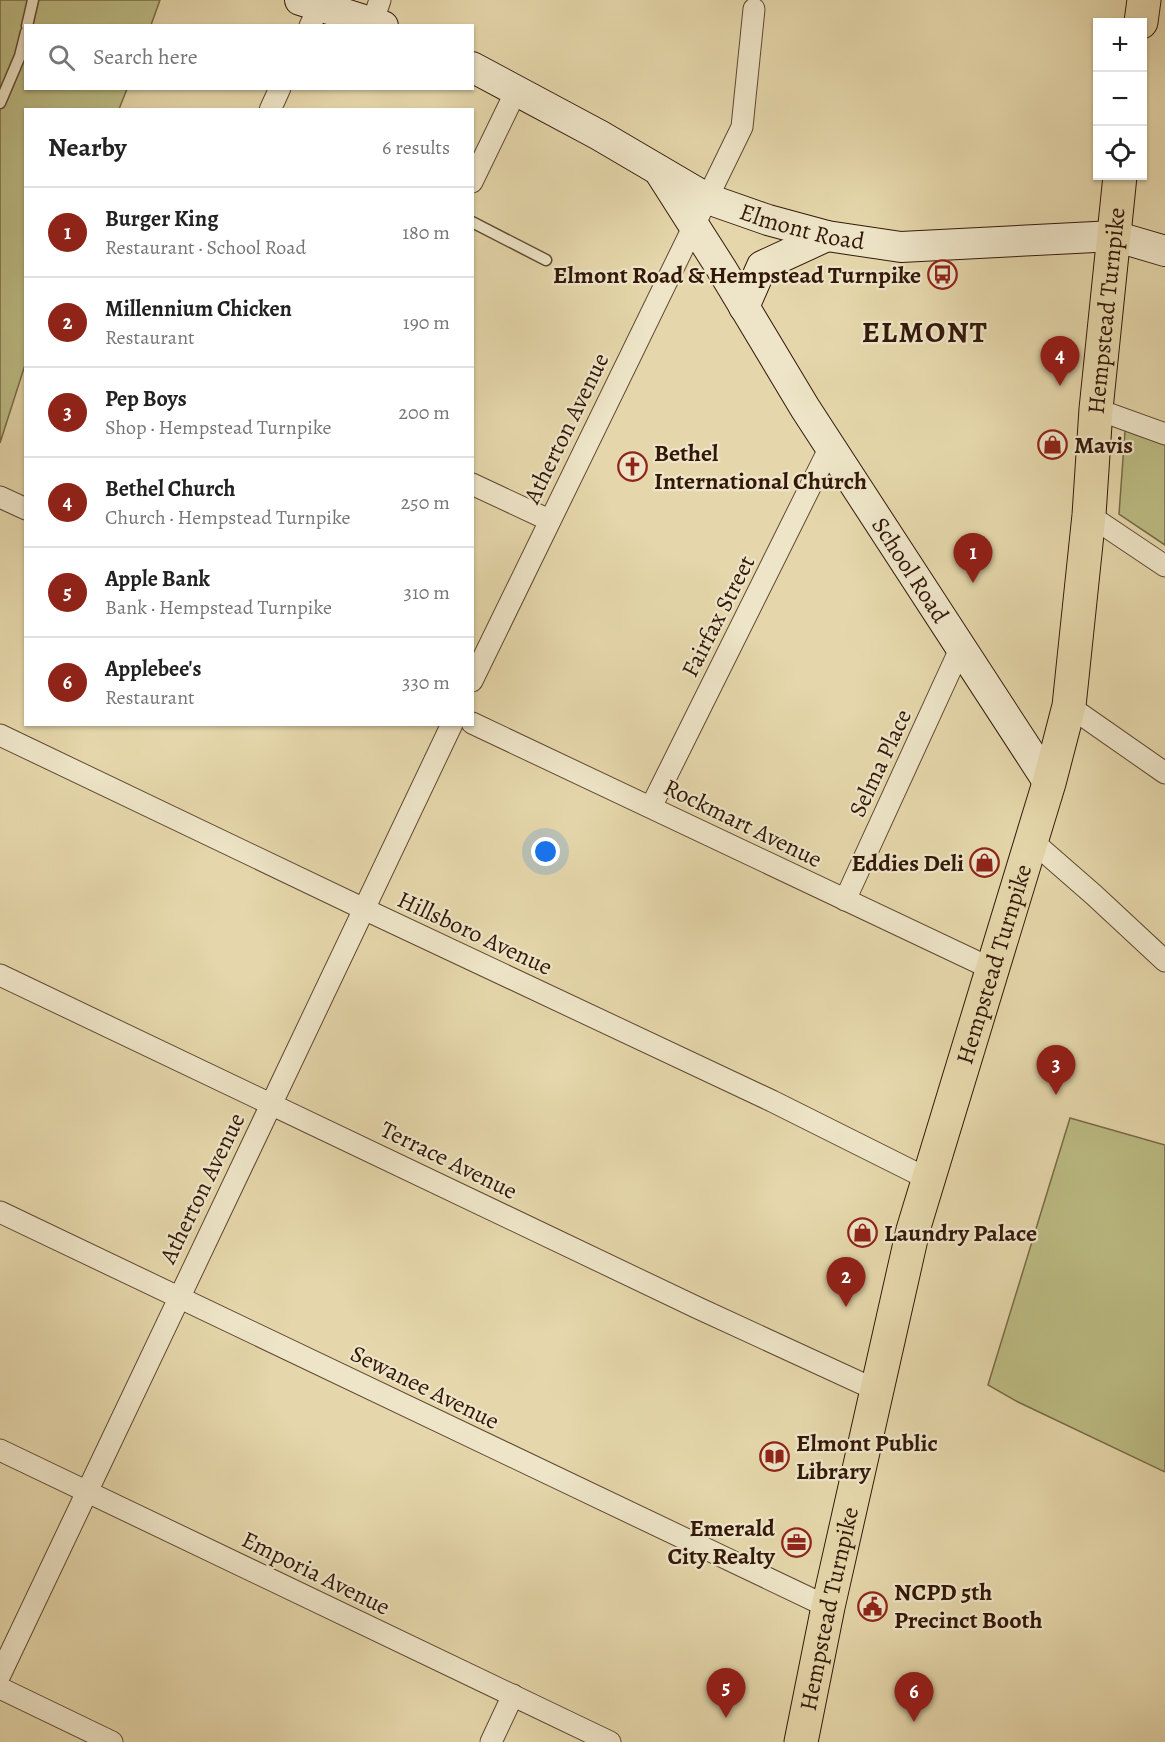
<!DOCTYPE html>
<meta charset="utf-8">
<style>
body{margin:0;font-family:Alegreya,serif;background:#f6f6f6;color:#222}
.controls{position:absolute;right:18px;top:18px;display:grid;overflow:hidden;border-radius:0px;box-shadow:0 2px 4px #0004}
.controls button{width:54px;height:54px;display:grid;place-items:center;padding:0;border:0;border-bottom:2px solid #e0e0e0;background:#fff;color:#222;font:30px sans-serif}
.you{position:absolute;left:546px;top:852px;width:21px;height:21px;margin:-15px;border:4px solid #fff;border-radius:50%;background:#1a73e8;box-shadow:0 0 0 9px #1a73e833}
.badge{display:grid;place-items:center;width:39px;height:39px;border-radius:50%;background:#8f2418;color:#fff;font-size:20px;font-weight:700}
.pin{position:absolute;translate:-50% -50px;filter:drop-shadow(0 2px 3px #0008)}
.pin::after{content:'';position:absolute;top:32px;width:21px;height:18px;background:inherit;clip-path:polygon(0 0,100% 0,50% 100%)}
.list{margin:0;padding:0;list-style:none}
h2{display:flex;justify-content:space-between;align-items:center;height:78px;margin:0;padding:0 24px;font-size:26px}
h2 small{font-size:20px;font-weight:400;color:#767676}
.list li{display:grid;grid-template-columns:39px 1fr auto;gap:18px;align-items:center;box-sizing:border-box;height:90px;padding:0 24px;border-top:2px solid #e0e0e0}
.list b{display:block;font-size:22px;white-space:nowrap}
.list p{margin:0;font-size:20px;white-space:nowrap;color:#767676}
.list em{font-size:20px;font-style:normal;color:#767676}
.icon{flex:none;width:33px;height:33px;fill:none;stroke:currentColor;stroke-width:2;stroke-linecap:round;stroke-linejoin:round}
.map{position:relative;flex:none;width:1165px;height:1742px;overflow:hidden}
.search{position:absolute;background:#fff;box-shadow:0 2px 4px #0004;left:24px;top:24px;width:450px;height:66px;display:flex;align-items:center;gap:15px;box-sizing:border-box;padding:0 21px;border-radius:0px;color:#767676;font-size:22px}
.panel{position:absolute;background:#fff;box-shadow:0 2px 4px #0004;left:24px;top:108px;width:450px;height:618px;border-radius:0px}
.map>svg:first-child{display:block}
.green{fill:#bcbc84;stroke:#786a47;stroke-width:1.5}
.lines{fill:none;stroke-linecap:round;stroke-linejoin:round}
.lane-casing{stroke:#604832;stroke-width:13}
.street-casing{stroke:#604832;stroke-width:23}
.secondary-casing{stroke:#33180a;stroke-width:32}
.primary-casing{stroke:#33180a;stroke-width:35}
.lane{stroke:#eee5c8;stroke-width:10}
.street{stroke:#eee5c8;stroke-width:21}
.secondary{stroke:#eee5c8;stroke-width:30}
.primary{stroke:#e5d7ab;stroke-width:33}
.labels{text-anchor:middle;stroke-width:4.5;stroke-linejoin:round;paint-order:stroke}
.street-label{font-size:24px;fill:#33180a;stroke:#eee5c8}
.poi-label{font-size:24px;font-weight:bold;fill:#33180a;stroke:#eee5c8;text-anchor:start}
.district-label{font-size:30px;font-weight:bold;letter-spacing:1.5px;fill:#33180a;stroke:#eee5c8}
</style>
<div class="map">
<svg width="1165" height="1742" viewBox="0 0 1165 1742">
<rect width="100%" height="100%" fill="#e5d7ab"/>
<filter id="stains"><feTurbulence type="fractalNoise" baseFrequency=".00333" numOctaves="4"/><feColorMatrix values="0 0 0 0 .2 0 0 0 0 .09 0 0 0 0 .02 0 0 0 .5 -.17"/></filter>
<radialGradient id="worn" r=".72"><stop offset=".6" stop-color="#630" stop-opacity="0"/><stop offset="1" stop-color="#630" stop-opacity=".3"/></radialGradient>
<!-- green -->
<g class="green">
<path d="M 0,0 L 160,0 L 151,25 L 26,26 L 26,88 L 127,89 L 119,109 L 26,110 L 25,365 L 0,443 Z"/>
<path d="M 1141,424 L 1165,433 L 1165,545 L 1119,514 L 1125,431 Z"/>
<path d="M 1070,1118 L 1165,1145 L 1165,1472 L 1018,1402 L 988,1385 Z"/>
</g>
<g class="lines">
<defs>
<g id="lane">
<path d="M 27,26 L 33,0"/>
<path d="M 0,103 L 20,56 L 26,32"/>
<path d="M 472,222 L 546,260"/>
</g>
<g id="street">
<path d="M 373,21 L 380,0"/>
<path d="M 310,26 L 319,6"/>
<path d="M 270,110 L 280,88"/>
<path d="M 472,182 L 517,89"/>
<path d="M 1096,409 L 1165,434"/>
<path d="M 472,484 L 549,520"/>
<path d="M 0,497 L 26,509"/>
<path d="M 1089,515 L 1165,566"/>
<path d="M 472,681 L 742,127 L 754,9"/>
<path d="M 1069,706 L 1165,773"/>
<path d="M 472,723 L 992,969"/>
<path d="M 0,735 L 364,909 L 772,1101 L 928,1179"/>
<path d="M 651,807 L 830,447"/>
<path d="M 1031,840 L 1094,895 L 1165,961"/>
<path d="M 845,900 L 961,647"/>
<path d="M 0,975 L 698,1308 L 876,1390"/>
<path d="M 0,1212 L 828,1607"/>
<path d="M 0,1450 L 610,1742"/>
<path d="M 0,1675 L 452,724"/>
<path d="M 0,1688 L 112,1742"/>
<path d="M 491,1742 L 513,1695"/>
</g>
<g id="secondary">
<path d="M 300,0 L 383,26"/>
<path id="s1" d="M 472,67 L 599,135 L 708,199 L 768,220 L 827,236 L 901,247 L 1114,236 L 1165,251"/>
<path id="s2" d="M 661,174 L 721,268 L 805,408 L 1049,783"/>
<path d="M 744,307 L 762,266 L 827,236"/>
</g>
<g id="primary">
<path d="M 1141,22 L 1144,0"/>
<path id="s3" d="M 801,1742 L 828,1607 L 913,1230 L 1049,783 L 1069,706 L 1089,515 L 1096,409 L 1120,176"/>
</g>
</defs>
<!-- lane casing -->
<use href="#lane" class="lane-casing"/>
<!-- street casing -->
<use href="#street" class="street-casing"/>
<!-- secondary casing -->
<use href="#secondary" class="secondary-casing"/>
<!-- primary casing -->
<use href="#primary" class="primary-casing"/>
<!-- lane -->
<use href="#lane" class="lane"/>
<!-- street -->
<use href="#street" class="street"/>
<!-- secondary -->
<use href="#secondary" class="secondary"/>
<!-- primary -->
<use href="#primary" class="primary"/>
</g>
<!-- icons -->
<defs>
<symbol id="bus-ring" viewBox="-11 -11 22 22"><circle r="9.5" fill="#eee5c8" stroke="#8f2418" stroke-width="1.5"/><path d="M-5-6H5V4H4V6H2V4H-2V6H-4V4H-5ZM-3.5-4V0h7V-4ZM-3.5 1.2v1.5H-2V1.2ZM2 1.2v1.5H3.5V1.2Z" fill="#8f2418"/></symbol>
<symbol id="shop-ring" viewBox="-11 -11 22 22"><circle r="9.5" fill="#eee5c8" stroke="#8f2418" stroke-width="1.5"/><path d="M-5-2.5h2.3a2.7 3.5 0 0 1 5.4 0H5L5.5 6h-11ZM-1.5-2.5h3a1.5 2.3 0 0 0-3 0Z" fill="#8f2418"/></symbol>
<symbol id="church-ring" viewBox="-11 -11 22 22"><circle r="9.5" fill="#eee5c8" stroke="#8f2418" stroke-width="1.5"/><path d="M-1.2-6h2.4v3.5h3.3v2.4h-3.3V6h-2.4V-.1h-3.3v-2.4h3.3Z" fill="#8f2418"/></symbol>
<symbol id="library-ring" viewBox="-11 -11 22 22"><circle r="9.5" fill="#eee5c8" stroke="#8f2418" stroke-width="1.5"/><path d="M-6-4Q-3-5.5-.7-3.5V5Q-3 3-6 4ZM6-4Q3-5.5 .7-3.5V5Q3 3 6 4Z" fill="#8f2418"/></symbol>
<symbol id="office-ring" viewBox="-11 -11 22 22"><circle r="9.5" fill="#eee5c8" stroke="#8f2418" stroke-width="1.5"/><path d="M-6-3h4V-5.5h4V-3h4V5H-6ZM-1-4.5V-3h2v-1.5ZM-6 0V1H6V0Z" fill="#8f2418"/></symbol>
<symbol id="civic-ring" viewBox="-11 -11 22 22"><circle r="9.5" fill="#eee5c8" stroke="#8f2418" stroke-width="1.5"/><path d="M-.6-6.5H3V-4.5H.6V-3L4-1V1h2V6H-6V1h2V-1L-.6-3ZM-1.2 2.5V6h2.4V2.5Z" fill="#8f2418"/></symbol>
</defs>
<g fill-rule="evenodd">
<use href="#bus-ring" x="926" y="258" width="33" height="33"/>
<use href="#shop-ring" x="1036" y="428" width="33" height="33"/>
<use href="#church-ring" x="616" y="450" width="33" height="33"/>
<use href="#shop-ring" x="968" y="846" width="33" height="33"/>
<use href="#shop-ring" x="846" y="1216" width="33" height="33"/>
<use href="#library-ring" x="758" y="1440" width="33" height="33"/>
<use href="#office-ring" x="780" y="1526" width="33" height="33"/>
<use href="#civic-ring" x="856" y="1590" width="33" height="33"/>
</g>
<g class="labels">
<!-- street labels -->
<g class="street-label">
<text dy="8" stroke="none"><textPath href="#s1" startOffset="369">Elmont Road</textPath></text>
<text dy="8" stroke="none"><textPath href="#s3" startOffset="1468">Hempstead Turnpike</textPath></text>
<text transform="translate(566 428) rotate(-64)" y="8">Atherton Avenue</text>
<text dy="8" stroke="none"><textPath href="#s2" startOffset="468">School Road</textPath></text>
<text transform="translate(718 616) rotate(-63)" y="8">Fairfax Street</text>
<text transform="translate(880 763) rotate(-65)" y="8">Selma Place</text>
<text transform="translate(743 823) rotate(26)" y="8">Rockmart Avenue</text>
<text transform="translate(475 933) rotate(25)" y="8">Hillsboro Avenue</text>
<text dy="8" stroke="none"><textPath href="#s3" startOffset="802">Hempstead Turnpike</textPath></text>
<text transform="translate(449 1160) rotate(26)" y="8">Terrace Avenue</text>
<text transform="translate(202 1188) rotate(-64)" y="8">Atherton Avenue</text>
<text transform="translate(425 1387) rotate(26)" y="8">Sewanee Avenue</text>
<text transform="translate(316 1573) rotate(26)" y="8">Emporia Avenue</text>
<text dy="8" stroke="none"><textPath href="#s3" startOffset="136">Hempstead Turnpike</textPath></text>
</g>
<!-- poi labels -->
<g class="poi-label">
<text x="921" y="283" text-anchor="end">Elmont Road &amp; Hempstead Turnpike</text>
<text x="1074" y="453">Mavis</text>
<text x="654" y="461">Bethel<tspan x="654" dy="28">International Church</tspan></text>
<text x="964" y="871" text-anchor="end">Eddies Deli</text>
<text x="884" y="1241">Laundry Palace</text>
<text x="796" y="1451">Elmont Public<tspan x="796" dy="28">Library</tspan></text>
<text x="775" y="1536" text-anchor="end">Emerald<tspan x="775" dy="28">City Realty</tspan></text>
<text x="894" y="1600">NCPD 5th<tspan x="894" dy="28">Precinct Booth</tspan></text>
</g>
<!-- district labels -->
<g class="district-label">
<text x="925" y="342">ELMONT</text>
</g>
</g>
<rect width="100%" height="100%" filter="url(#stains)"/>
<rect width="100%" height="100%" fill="url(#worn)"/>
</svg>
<div class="controls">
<button>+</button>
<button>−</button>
<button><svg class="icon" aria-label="locate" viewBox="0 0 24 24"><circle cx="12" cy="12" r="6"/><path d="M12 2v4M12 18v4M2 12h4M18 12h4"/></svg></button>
</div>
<div class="you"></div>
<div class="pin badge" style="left:973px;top:583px">1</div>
<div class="pin badge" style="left:846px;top:1307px">2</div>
<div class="pin badge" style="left:1056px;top:1095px">3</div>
<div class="pin badge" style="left:1060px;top:386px">4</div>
<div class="pin badge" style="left:726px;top:1718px">5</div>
<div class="pin badge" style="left:914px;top:1722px">6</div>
<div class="search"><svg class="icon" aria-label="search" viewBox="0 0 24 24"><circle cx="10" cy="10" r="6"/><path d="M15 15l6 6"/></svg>Search here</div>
<section class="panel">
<h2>Nearby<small>6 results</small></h2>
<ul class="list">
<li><span class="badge">1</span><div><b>Burger King</b><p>Restaurant · School Road</p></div><em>180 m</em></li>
<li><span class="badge">2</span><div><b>Millennium Chicken</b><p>Restaurant</p></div><em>190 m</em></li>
<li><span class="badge">3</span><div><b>Pep Boys</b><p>Shop · Hempstead Turnpike</p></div><em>200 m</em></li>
<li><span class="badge">4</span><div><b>Bethel Church</b><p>Church · Hempstead Turnpike</p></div><em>250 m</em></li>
<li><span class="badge">5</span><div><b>Apple Bank</b><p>Bank · Hempstead Turnpike</p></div><em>310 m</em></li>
<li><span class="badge">6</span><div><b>Applebee's</b><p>Restaurant</p></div><em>330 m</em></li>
</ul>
</section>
</div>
